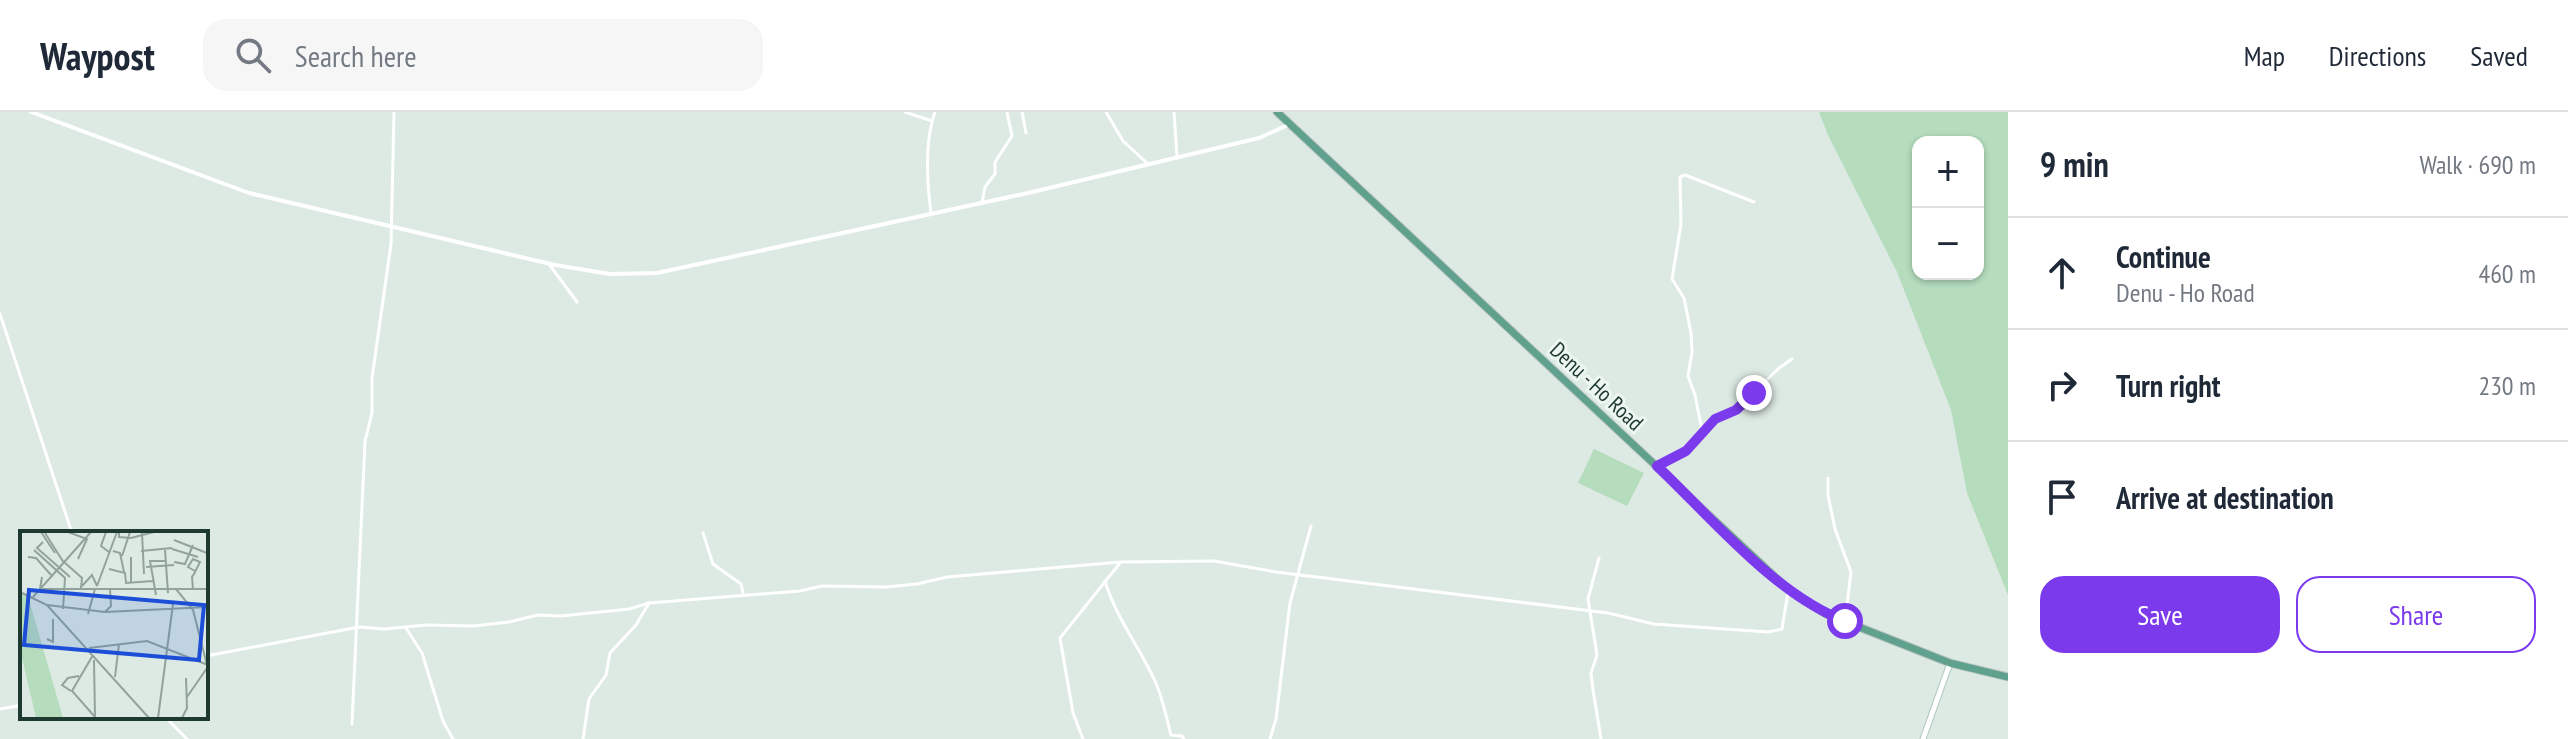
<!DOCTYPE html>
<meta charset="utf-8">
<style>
body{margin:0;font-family:"PT Sans Narrow",sans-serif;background:#f6f6f7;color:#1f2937}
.controls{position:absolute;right:24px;top:24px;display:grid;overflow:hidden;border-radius:16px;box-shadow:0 2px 6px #0004}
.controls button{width:72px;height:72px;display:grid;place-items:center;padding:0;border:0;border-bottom:2px solid #e0e1e3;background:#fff;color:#1f2937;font:40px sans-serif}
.stop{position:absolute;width:24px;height:24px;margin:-18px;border:6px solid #7c3aed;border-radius:50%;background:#fff}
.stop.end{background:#7c3aed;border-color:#fff;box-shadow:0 2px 8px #0008}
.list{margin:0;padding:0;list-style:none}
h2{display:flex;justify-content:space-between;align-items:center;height:104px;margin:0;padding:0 32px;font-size:34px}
h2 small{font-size:26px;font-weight:400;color:#747a83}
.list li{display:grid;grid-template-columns:52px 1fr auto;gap:24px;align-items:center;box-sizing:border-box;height:112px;padding:0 32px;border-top:2px solid #e0e1e3}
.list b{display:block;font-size:30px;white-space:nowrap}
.list p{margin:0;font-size:26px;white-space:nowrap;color:#747a83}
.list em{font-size:26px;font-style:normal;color:#747a83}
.actions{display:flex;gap:16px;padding:24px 32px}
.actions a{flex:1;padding:18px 0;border:2px solid #7c3aed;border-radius:24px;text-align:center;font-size:28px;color:#7c3aed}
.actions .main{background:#7c3aed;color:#fff}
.icon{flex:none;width:44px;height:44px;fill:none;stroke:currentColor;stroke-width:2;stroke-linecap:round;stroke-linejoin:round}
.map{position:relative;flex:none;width:2008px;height:627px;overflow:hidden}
header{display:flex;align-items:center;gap:48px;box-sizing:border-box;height:112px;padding:0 40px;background:#fff;border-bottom:2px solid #e0e1e3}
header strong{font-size:38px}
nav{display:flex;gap:44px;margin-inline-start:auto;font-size:28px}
.search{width:560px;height:72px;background:#f6f6f7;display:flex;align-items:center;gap:20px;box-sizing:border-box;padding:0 28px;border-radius:24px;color:#747a83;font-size:30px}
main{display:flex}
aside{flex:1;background:#fff}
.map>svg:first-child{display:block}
.green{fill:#b4dcbd;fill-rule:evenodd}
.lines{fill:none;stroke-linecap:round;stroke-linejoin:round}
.secondary-casing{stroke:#b0cabf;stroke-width:7}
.primary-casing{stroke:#bcc4c1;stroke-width:9}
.minor{stroke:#fff;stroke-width:3}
.tertiary{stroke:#fff;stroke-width:4}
.secondary{stroke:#fff;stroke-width:5}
.primary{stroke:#5fa18d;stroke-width:7}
.route{stroke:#7c3aed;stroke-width:10}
.labels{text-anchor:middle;stroke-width:6;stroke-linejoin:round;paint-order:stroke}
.street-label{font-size:22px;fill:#1e3930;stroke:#edf6f1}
.inset-road{fill:none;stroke:#91a39b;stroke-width:2}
.view{fill:#1d4ed8;fill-opacity:0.15;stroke:#1d4ed8;stroke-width:4}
.inset-edge{fill:none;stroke:#1e3930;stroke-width:4}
</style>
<header>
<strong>Waypost</strong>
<div class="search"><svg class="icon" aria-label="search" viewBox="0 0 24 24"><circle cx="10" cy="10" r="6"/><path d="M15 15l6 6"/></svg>Search here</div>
<nav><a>Map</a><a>Directions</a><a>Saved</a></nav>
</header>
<main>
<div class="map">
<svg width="2008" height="627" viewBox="0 0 2008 627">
<rect width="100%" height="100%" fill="#ddeae3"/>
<!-- green -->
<g class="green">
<path d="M 1819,0 L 2008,0 L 2008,483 L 1967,381 L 1951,298 L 1897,160 L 1828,23 ZM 1918,30 L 1978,30 L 1978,162 L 1918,162 Z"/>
<path d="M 1594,337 L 1644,361 L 1627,394 L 1578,371 Z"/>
</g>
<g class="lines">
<defs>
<path id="secondary" d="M 1923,627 L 1950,551"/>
<path id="primary" d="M 1277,0 L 1788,477 L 1826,502 L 1950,551 L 2008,565"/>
</defs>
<!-- secondary casing -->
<use href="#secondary" class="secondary-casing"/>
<!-- primary casing -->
<use href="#primary" class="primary-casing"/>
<!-- minor -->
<g class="minor">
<path d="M 905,0 L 932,9"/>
<path d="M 1022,0 L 1026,21"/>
<path d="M 1106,0 L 1123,29 L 1147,51"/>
<path d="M 1174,0 L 1177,44"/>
<path d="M 982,91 L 985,75 L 995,62 L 995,50 L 1012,24 L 1007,0"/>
<path d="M 931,101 C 927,70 924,30 935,0"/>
<path d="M 549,152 L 577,190"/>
<path d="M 0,202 L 72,421"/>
<path d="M 1702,318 L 1695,283 L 1688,264 L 1692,240 L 1691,221 L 1684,186 L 1672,167 L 1681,112 L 1680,65 L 1685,63 L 1754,90"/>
<path d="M 1657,354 L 1686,339 L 1715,307 L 1736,298 L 1779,256 L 1792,247"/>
<path d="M 1828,366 L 1828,383 L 1835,417 L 1851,460 L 1845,509"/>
<path d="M 703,421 L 713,452 L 741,472 L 743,481"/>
<path d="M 1599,446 L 1588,487 L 1597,543 L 1591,561 L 1593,578 L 1601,627"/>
<path d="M 1105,469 C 1116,506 1139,534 1155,569 C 1163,586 1166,605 1171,623 L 1182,624 L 1184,627"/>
<path d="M 406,516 L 422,541 L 443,609 L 453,627"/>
<path d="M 206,544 L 359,515 L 384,517 L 426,513 L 473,514 L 509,510 L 538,503 L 561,504 L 629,497 L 649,491 L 800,479 L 822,474 L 886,475 L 917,472 L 947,465 L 1121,450 L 1214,449 L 1276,460 L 1608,501 L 1654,512 L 1768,520 L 1782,517 L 1788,480"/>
<path d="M 0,597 L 22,593"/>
<path d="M 165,605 L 187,627"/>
<path d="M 352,612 L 365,329 L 372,301 L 372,266 L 391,132 L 394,0"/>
<path d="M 583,627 L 589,587 L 606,563 L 610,541 L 636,513 L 649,491"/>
<path d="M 1083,627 L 1073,601 L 1060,526 L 1120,451"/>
<path d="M 1270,627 L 1276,607 L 1290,491 L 1311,414"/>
</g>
<!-- tertiary -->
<path class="tertiary" d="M 31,0 L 249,81 L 555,153 L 610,162 L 657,161 L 1028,81 L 1259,26 L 1288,13"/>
<!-- secondary -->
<use href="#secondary" class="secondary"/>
<!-- primary -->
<use href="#primary" class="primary"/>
</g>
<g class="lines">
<!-- route -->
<path class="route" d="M 1754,281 L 1736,298 L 1715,307 L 1686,339 L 1657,354 C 1711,405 1775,483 1845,509"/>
</g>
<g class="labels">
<!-- street labels -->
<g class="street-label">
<text transform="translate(1597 274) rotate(43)" y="8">Denu - Ho Road</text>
</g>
</g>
<!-- overview -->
<g transform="translate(20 419)">
<rect width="188" height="188" fill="#ddeae3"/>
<path d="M 0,62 L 8,65 L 43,187 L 16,187 L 0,118 Z" fill="#b4dcbd"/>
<path class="inset-road" d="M 21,1 L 35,22M 48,1 L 67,8 L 58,28M 86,1 L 81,15 L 89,21M 99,1 L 99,6 L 111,7 L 134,1M 25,2 L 44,32M 122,2 L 124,43M 154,9 L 187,22M 23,11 L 17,17 L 50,46M 152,18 L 178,26M 14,19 L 45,47 L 43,78M 145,19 L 148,62M 93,20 L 100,22 L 104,41M 121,20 L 152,17M 102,25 L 110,1M 8,26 L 16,27 L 31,44M 111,26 L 111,51M 44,31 L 62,47 L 61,57M 154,31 L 165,33 L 173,14M 126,36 L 154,34M 89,38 L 105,42 L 106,52 L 133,50M 22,46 L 20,58 L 188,58M 62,55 L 72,44 L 77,55M 77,55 L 97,1M 156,58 L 173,79 L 188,138M 173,58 L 172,46 L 174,43 L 180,31 L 173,28 L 168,36 L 175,40M 0,61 L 27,74 L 129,187M 136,64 L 130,30 L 146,30M 13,66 L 71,1M 27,74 L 85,81 L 188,76M 85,81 L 91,75 L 90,58M 68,83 L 75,58M 27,108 L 33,111 L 33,88M 69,117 L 127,110 L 188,134M 73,124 L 52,160 L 75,186M 74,129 L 75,186M 95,146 L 99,113M 51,160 L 42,154 L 48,147 L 59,145M 167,166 L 187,137M 138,187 L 153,73M 162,187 L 167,177 L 166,147"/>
<path class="view" d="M 9,59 L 184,74 L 179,129 L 4,114 Z"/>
<rect width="188" height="188" class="inset-edge"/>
</g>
</svg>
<div class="controls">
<button>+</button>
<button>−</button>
</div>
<div class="stop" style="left:1845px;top:509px"></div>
<div class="stop end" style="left:1754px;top:281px"></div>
</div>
<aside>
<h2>9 min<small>Walk · 690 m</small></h2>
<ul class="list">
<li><svg class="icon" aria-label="ahead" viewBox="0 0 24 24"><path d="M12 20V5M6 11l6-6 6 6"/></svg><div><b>Continue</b><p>Denu - Ho Road</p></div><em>460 m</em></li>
<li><svg class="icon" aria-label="right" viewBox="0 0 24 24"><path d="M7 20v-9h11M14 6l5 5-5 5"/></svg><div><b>Turn right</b></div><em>230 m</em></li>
<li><svg class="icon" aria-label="arrive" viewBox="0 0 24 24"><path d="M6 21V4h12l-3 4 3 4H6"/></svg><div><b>Arrive at destination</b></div></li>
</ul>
<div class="actions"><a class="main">Save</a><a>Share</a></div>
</aside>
</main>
